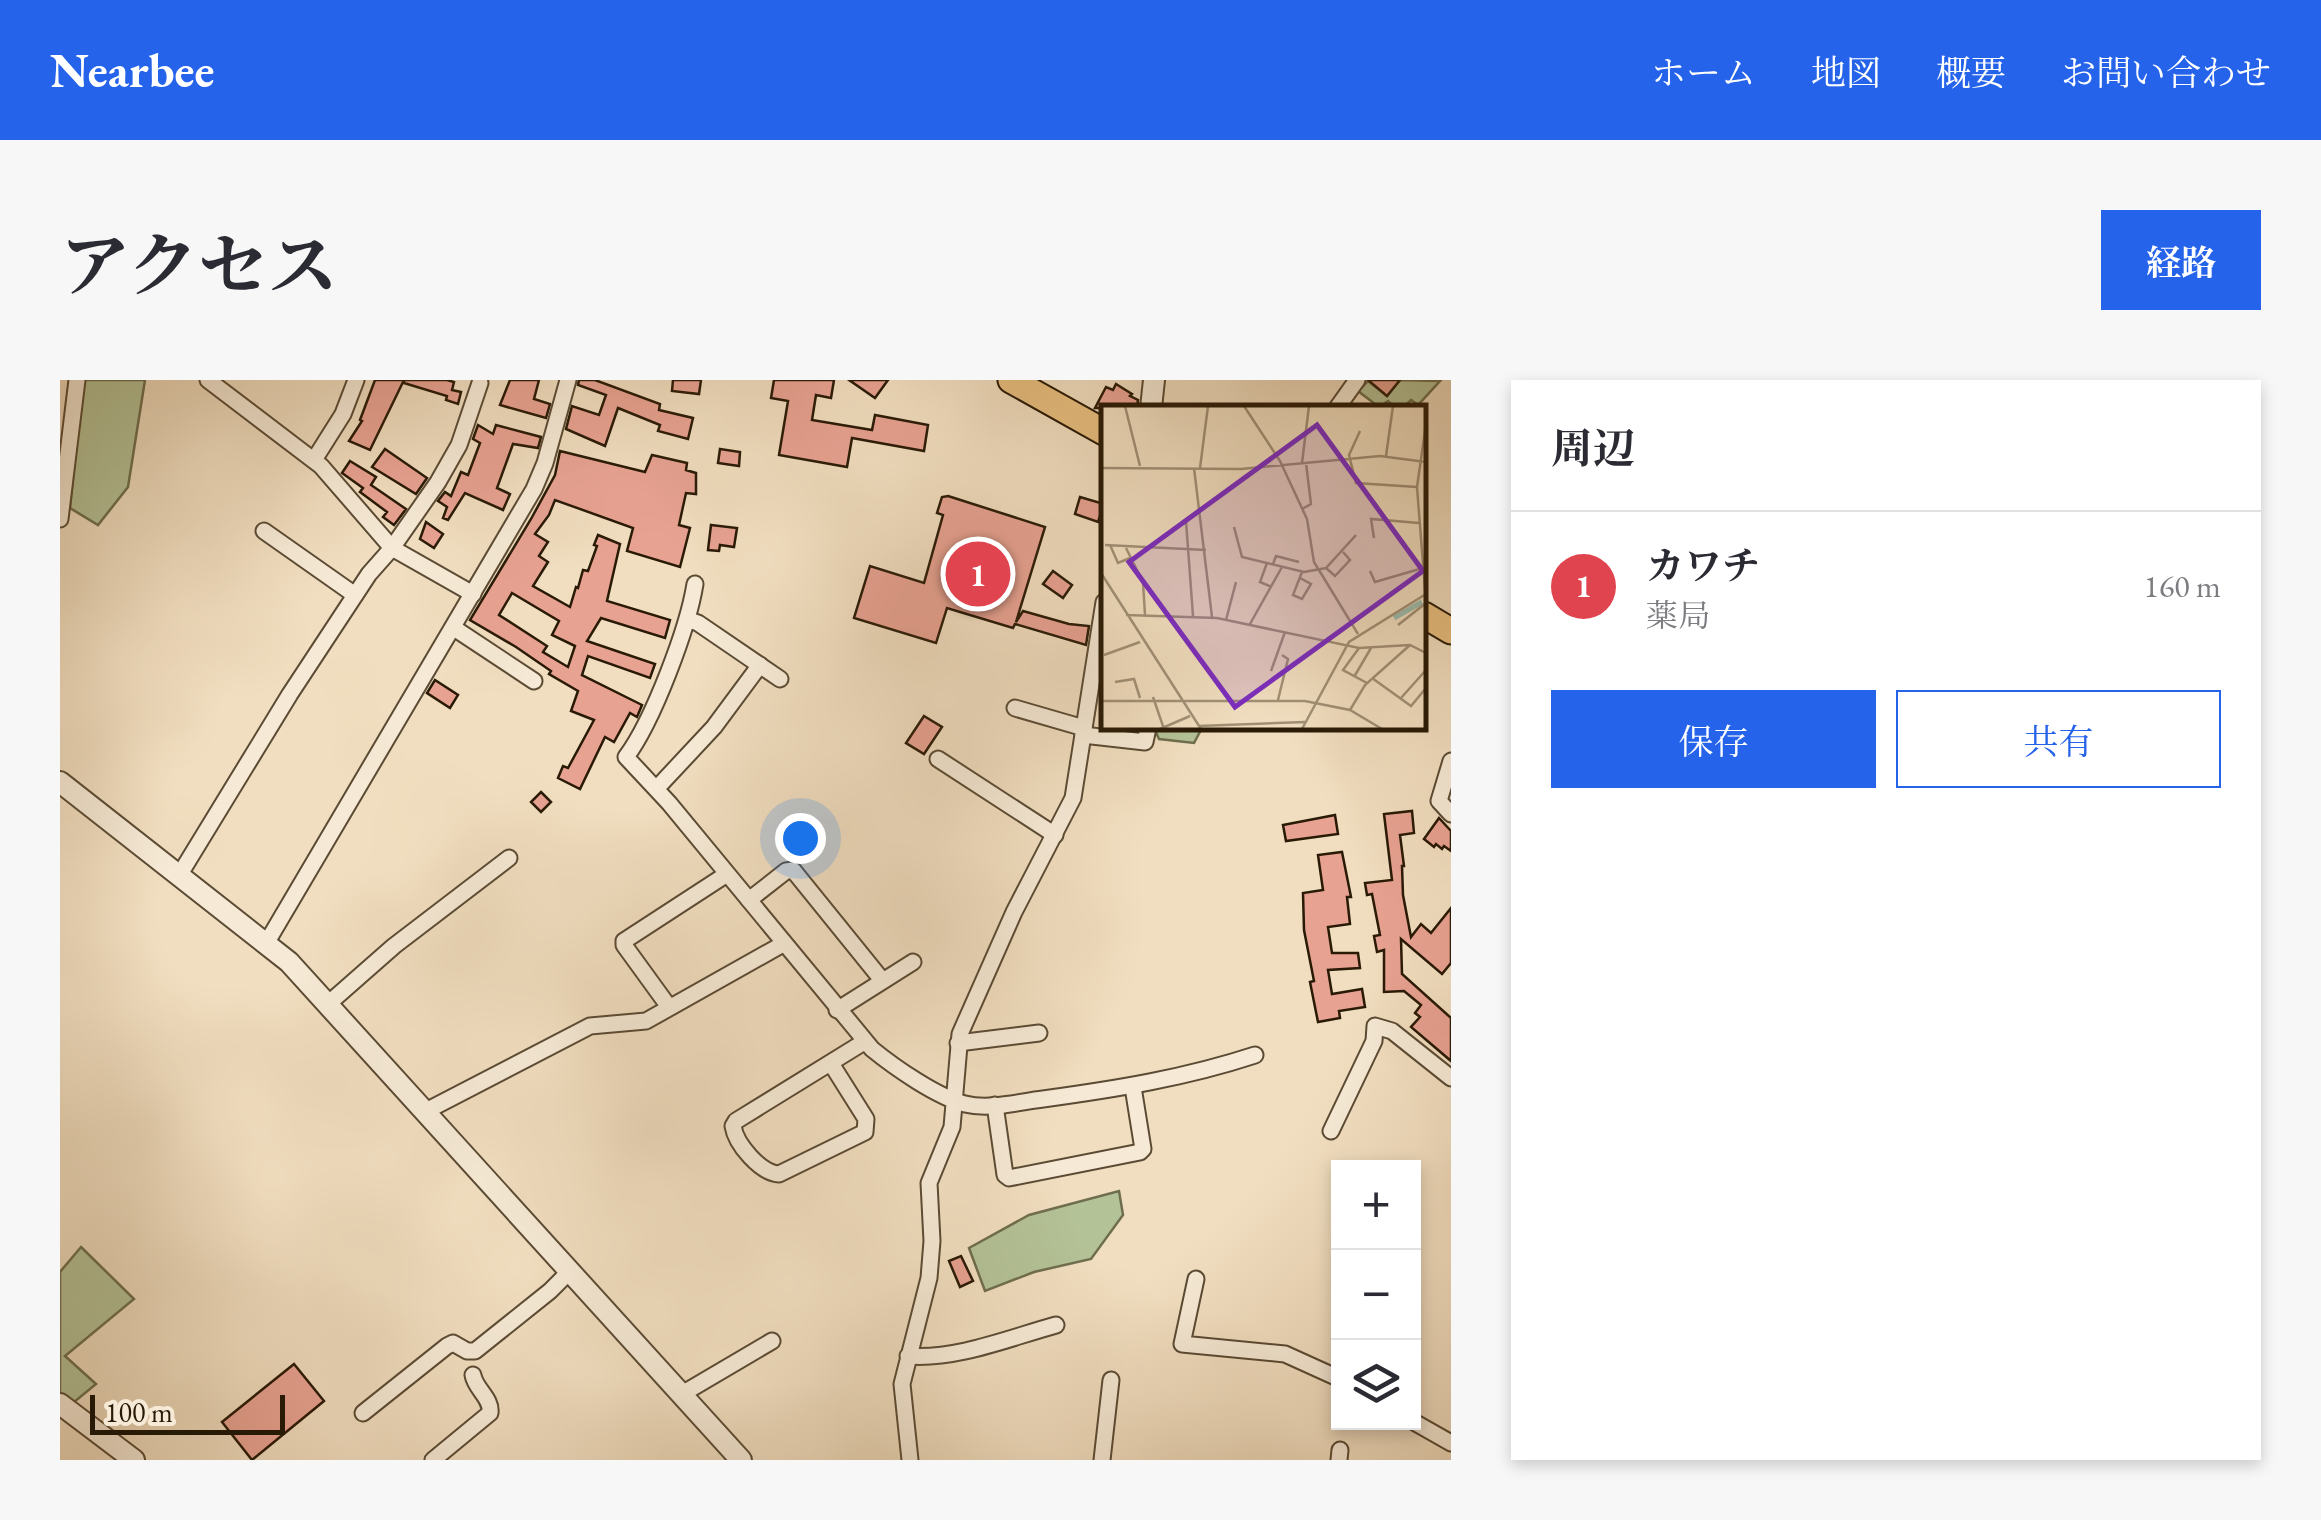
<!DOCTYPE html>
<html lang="ja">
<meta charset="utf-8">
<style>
body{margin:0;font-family:"EB Garamond","Noto Serif JP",serif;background:#f7f7f7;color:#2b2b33}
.controls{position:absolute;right:30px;bottom:30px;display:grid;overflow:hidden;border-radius:0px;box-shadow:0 5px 15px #0003}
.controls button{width:90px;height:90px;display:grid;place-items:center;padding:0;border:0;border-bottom:2px solid #e1e1e2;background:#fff;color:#2b2b33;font:50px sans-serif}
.scale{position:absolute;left:30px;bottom:25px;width:195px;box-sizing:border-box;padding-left:10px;border:5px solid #291a06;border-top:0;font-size:28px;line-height:35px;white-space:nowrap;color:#291a06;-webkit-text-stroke:8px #f6ead6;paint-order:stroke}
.you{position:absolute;left:740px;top:458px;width:35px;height:35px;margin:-25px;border:8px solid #fff;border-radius:50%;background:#1a73e8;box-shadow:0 0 0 15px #1a73e833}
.badge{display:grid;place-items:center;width:65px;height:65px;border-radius:50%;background:#2563eb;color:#fff;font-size:32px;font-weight:700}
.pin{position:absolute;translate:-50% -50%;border:5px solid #fff;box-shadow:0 2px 10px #0006}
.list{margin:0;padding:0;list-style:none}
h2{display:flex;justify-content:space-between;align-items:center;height:130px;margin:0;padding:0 40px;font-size:42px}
h2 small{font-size:32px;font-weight:400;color:#7c7c81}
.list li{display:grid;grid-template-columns:65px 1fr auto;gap:30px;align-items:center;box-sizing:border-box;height:150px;padding:0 40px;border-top:2px solid #e1e1e2}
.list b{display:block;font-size:38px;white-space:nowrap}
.list p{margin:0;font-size:32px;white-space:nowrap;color:#7c7c81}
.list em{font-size:32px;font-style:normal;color:#7c7c81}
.actions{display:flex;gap:20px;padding:30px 40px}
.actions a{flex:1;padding:22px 0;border:2px solid #2563eb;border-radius:0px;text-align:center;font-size:35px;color:#2563eb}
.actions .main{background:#2563eb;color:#fff}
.icon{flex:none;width:55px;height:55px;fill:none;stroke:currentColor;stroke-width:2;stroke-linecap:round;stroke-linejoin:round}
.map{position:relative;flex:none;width:1391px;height:1080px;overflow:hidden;border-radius:0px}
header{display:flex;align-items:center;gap:60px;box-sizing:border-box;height:140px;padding:0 50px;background:#2563eb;color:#fff}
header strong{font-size:48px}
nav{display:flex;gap:55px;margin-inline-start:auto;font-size:35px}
.intro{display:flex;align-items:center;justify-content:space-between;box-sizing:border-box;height:240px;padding:0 60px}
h1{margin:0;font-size:70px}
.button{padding:25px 45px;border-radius:0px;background:#2563eb;color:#fff;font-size:35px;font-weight:700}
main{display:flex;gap:60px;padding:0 60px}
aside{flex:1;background:#fff;border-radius:0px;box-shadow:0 5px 15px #0003}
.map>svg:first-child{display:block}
.green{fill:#b4c297;stroke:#6e6e4e;stroke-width:2.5}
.building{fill:#e8a292;stroke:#291a06;stroke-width:2.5;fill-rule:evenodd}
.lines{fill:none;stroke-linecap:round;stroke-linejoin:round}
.minor-casing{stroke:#5b4b34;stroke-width:19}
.tertiary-casing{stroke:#5b4b34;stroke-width:24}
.primary-casing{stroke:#291a06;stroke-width:29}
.minor{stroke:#f6ead6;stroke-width:15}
.tertiary{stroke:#f6ead6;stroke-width:20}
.primary{stroke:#e8bf80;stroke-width:25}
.inset-river{fill:none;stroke:#9bbcae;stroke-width:5}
.inset-road{fill:none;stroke:#a19076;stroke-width:2.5}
.view{fill:#7b2cbf;fill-opacity:0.15;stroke:#7b2cbf;stroke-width:5}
.inset-edge{fill:none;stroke:#291a06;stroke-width:5}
</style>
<header>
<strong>Nearbee</strong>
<nav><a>ホーム</a><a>地図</a><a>概要</a><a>お問い合わせ</a></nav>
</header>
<div class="intro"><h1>アクセス</h1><a class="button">経路</a></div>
<main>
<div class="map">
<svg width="1391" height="1080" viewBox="0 0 1391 1080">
<rect width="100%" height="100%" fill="#f1dec0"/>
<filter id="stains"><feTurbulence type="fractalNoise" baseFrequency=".002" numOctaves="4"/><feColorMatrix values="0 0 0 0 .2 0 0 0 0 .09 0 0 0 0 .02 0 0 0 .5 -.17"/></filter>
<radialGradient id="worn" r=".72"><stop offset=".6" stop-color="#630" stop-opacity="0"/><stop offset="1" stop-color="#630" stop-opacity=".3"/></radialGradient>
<!-- green -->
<g class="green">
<path d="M 23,0 L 85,0 L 68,107 L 38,145 L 10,128 Z"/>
<path d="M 1340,0 L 1380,1 L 1358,25 L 1351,20 L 1344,27 L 1335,27 L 1328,21 L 1319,27 L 1298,11 L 1308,1 L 1327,16 Z"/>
<path d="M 1094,348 L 1142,348 L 1134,363 L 1099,359 Z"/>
<path d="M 1059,811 L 1063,835 L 1031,879 L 974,892 L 925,911 L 909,868 L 969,835 Z"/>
<path d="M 21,867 L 74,919 L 5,976 L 36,1004 L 13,1023 L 0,1013 L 0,892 Z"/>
</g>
<!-- building -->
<g class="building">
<path d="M 315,0 L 387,0 L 394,2 L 392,10 L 401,12 L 398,24 L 386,20 L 387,16 L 344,3 L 344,0 L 310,70 L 289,61 L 302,41 L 300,40 Z"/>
<path d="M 450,0 L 479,0 L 474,19 L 490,24 L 486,38 L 440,25 Z"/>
<path d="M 519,0 L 535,0 L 600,24 L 599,30 L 633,38 L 628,59 L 598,51 L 600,45 L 558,28 L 545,66 L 506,49 L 512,26 L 539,35 L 546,15 L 518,5 Z"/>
<path d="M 613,0 L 641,0 L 639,14 L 612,11 Z"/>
<path d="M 714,0 L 774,0 L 771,18 L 756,15 L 752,40 L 812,50 L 815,35 L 868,45 L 864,71 L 792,58 L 787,87 L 719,75 L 728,21 L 711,18 Z"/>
<path d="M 789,0 L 828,0 L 815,18 Z"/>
<path d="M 1308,0 L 1340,0 L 1327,16 Z"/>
<path d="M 1056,4 L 1072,14 L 1070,16 L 1078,20 L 1077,28 L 1035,28 L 1046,7 L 1053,10 Z"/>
<path d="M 418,45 L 433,54 L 436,45 L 481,57 L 478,68 L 453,64 L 437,108 L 450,114 L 443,130 L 405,113 L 388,140 L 383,138 L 387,127 L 378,121 L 385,112 L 391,116 L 401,92 L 408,95 L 420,63 L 413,59 Z"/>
<path d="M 325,69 L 367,98 L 356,114 L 312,87 Z"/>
<path d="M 660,69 L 680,72 L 679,86 L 658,83 Z"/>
<path d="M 500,71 L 585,92 L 592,75 L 627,83 L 626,90 L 636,93 L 636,114 L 626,113 L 619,145 L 630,148 L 620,187 L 567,171 L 573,148 L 495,120 L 489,135 L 475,154 L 488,162 L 479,176 L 488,182 L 473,206 L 510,227 L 516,207 L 518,208 L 523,190 L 528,191 L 537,166 L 534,165 L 538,155 L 560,164 L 547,221 L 610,240 L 605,258 L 541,238 L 527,261 L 595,284 L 590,298 L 528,276 L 522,295 L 582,325 L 577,337 L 570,333 L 554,362 L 545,357 L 520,409 L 498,398 L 503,386 L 508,388 L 534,340 L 511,331 L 518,311 L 489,294 L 491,291 L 456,267 L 410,240 L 471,139 L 495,95 ZM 452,213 L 499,241 L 492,255 L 515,266 L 508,287 L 483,272 L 487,266 L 439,235 Z"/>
<path d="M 290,81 L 316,97 L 311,105 L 346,129 L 334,145 L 323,137 L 327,132 L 300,112 L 303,108 L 282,93 Z"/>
<path d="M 888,116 L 985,147 L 956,242 L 963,231 L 1009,244 L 1029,246 L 1026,265 L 955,244 L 953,248 L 887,228 L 876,263 L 794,238 L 810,186 L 864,203 L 883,135 L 877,133 L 882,117 Z"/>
<path d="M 1020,117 L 1044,124 L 1038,142 L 1015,134 Z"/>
<path d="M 366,142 L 383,154 L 374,168 L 360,159 Z"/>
<path d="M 651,145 L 677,148 L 674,167 L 660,165 L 659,171 L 648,170 Z"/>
<path d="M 993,191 L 1012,205 L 1003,218 L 983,204 Z"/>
<path d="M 375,300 L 398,315 L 390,328 L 367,313 Z"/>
<path d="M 864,336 L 882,347 L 864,374 L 846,363 Z"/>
<path d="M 481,412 L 491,422 L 481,432 L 471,422 Z"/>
<path d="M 1352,431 L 1354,453 L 1340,455 L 1344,486 L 1342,486 L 1343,515 L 1351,557 L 1361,544 L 1371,553 L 1391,528 L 1391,583 L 1382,594 L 1341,559 L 1342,594 L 1391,638 L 1391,681 L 1351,647 L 1360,637 L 1355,633 L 1361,625 L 1344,611 L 1324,612 L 1324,570 L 1317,572 L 1314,556 L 1320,555 L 1312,514 L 1307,515 L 1305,503 L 1332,500 L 1324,434 Z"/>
<path d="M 1275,435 L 1278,454 L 1226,461 L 1223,445 Z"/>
<path d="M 1379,438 L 1391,451 L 1391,471 L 1384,466 L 1382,469 L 1376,464 L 1374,467 L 1364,459 Z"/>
<path d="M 1282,472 L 1291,517 L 1287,517 L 1290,544 L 1268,547 L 1272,573 L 1298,573 L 1300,588 L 1268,590 L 1272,614 L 1302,609 L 1305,627 L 1279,631 L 1280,638 L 1258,642 L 1250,602 L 1254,601 L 1244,550 L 1243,513 L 1263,510 L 1258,475 Z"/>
<path d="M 901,876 L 913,901 L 900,907 L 889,881 Z"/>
<path d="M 234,984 L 264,1021 L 192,1080 L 162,1042 Z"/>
</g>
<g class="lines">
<defs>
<g id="minor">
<path d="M 148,0 L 261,86 L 332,168 L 413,214"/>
<path d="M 1277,28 L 1297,0"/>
<path d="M 254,80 L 283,34 L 296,0"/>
<path d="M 0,139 L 17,0"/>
<path d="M 204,151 L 295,215"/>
<path d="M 635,204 C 628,248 593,341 566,377 L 609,423 L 812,669 C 834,687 877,717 905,724 C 929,730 958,722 983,719 C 1056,709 1125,698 1195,675"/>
<path d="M 629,240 L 638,243 L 720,299"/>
<path d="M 394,248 L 474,301"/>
<path d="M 955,328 L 1024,348"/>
<path d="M 1023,355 L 1085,362 L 1088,348"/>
<path d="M 878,379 L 995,455"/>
<path d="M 1391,381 L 1379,421 L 1391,434"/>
<path d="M 597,408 L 654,347 L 700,285"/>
<path d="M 120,494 L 230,314 L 309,194 L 332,168 L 378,102 L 399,65 L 420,3"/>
<path d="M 689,520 L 726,491 L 733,490 L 822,600"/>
<path d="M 207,562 L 474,109 L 485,83 L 508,0"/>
<path d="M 268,624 L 334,566 L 449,478"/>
<path d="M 609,627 L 564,565 L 564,561 L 667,494"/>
<path d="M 777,630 L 853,582"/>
<path d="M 898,663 L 979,653"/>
<path d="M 772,685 L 806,739 L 805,752 L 719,794 C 701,793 676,765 673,746 L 676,741 L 804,662"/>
<path d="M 935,725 L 945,795 L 949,798 L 1080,772 L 1083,769 L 1073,707"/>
<path d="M 366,731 L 530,646 L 586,641 L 723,564"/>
<path d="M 1271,751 L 1314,661 L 1315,646 L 1332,651 L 1391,698"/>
<path d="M 1136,899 L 1122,964 L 1225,974 L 1278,998"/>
<path d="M 848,976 C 896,980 949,958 996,945"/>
<path d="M 622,1014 L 712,961"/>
<path d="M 303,1033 L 387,966 L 393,963 L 407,971 L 415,971 L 490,911 L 510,891"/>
<path d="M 1354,1042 L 1391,1063"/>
<path d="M 373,1080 L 430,1033 C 432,1018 415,1009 413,995"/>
<path d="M 850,1080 L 842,1004 L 869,898 L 872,861 L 869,803 L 892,747 L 900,654 L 954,532 L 1013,418 L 1044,222"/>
<path d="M 1042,1080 L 1051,1000"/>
<path d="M 1279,1080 L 1280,1070"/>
</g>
<g id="tertiary">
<path d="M 1091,28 L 1094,0"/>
<path d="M 0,402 L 229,582 L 681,1080"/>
<path d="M 0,1024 L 74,1080"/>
</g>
<g id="primary">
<path d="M 951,0 L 1044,52"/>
<path d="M 1364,235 L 1391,251"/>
</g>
</defs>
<!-- minor casing -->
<use href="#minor" class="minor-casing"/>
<!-- tertiary casing -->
<use href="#tertiary" class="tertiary-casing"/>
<!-- primary casing -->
<use href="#primary" class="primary-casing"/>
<!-- minor -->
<use href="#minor" class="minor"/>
<!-- tertiary -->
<use href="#tertiary" class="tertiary"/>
<!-- primary -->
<use href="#primary" class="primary"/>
</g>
<!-- overview -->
<g transform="translate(1041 25)">
<rect width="325" height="325" fill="#f1dec0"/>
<path class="inset-river" d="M 293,213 L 321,197"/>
<path class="inset-road" d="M 24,1 L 39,61M 143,1 L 179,56 L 206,114 L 213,157 L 257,229M 325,19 L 316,82 L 325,197M 259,26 L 248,50 L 255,78 L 316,82M 285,51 L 292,1M 201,58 L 208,1M 0,63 L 140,64 L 279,51 L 325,57M 93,63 L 111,212M 99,63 L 107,1M 201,104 L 210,99 L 205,58M 85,116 L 92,211M 133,122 L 141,152 L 203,167 L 225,163 L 255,130M 273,133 L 270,114 L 318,118M 4,140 L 105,145M 9,140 L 17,158 L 29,153M 25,143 L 42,177 L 44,210M 166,158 L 159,177 L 171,182M 172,159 L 175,151 L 198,157M 225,163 L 234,171 L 249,155 L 242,147M 269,166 L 274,177 L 322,163M 0,168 L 100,324M 199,173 L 210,179 L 201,194 L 192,190 L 201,167M 25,210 L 116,213 L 258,243 L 309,240 L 325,248M 125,215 L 135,177M 149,219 L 181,162M 297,220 L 325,198M 258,243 L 242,265 L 266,278M 3,250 L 39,237M 170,266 L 184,227M 253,272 L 270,243M 271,273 L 310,301 L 325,283M 14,277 L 33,274 L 39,293M 52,292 L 63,324M 300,293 L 325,265M 177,295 L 187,254 L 181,250M 0,296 L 204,296 L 249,305 L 281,324M 249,305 L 264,280 L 309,240M 97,321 L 204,317M 59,324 L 89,311M 201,324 L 248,237 L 325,189"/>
<path class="view" d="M 216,20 L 322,166 L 134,302 L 28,157 Z"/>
<rect width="325" height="325" class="inset-edge"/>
</g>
<rect width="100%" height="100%" filter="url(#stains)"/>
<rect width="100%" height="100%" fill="url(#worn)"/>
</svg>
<div class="controls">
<button>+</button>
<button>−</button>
<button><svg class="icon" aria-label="layers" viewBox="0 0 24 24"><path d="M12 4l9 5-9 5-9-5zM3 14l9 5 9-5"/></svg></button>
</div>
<div class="scale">100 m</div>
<div class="you"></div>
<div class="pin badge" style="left:918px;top:194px;background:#e0444e">1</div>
</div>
<aside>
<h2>周辺<small></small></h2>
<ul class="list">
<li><span class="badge" style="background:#e0444e">1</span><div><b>カワチ</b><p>薬局</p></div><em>160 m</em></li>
</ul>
<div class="actions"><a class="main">保存</a><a>共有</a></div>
</aside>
</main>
